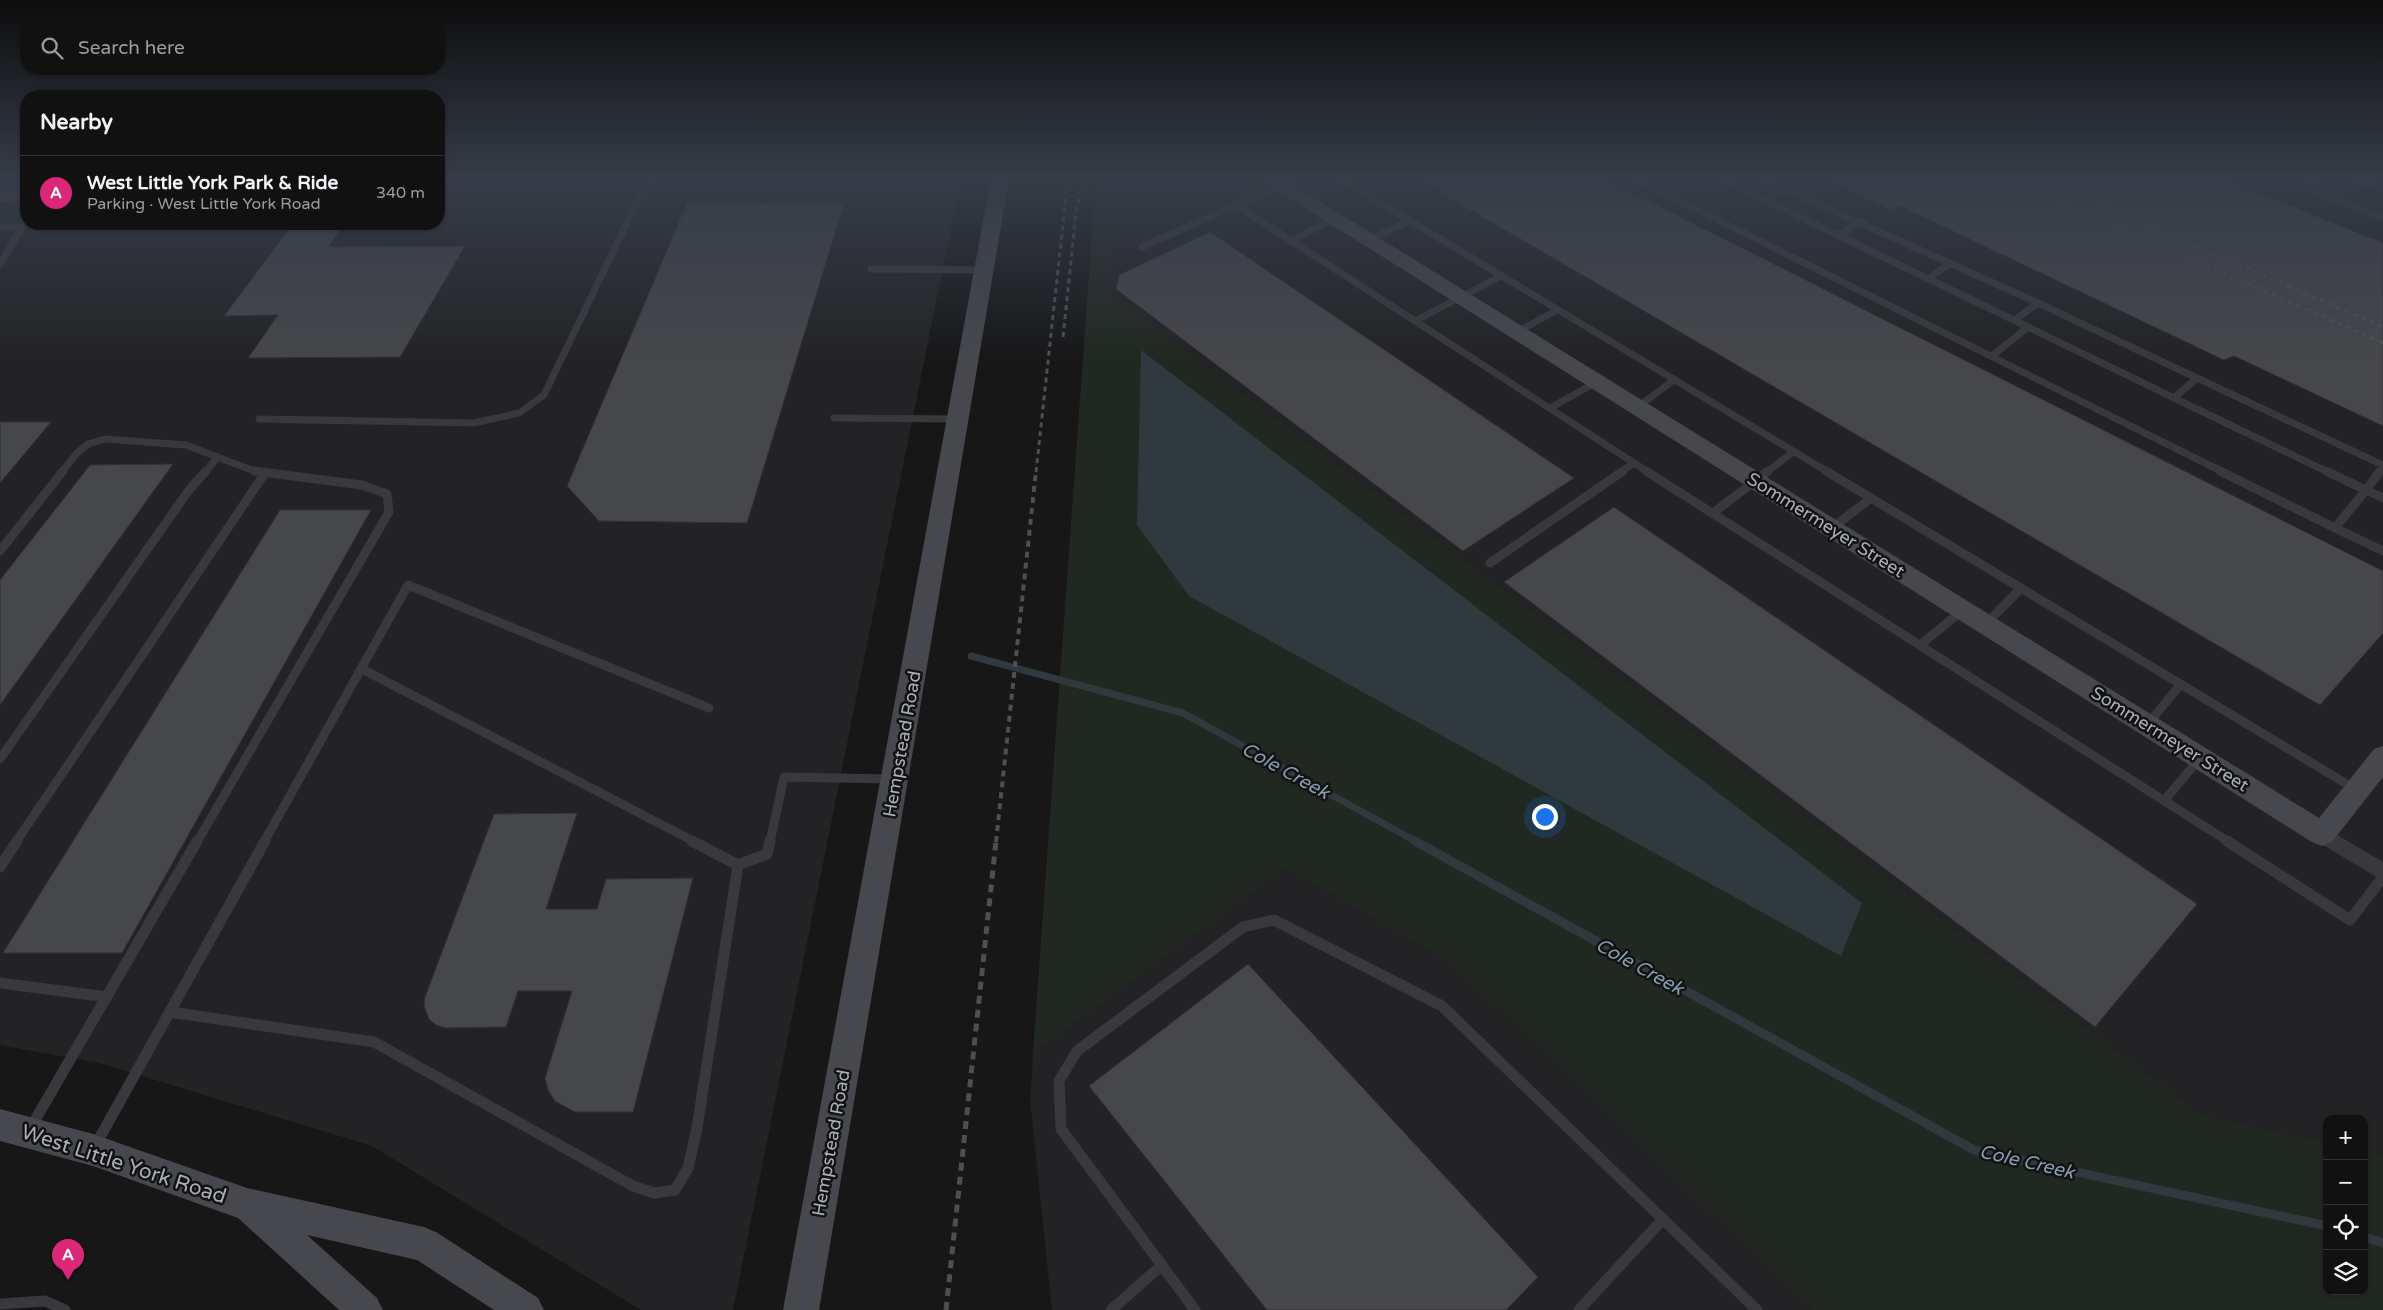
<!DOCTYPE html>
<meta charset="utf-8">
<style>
body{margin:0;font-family:"Varela Round",sans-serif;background:#1a1a1b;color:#f1f3f6}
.controls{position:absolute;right:15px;bottom:15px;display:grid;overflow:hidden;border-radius:10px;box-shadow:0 1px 4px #0004}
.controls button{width:45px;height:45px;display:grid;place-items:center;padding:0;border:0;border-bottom:1px solid #303132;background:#111112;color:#f1f3f6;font:25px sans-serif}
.you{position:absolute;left:1544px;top:816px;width:18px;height:18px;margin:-12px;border:4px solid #fff;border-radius:50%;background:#1a73e8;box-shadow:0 0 0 8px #1a73e833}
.badge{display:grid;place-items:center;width:32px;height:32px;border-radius:50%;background:#db2777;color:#fff;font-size:16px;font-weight:700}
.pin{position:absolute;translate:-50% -41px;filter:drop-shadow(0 1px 2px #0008)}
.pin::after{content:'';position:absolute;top:26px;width:18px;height:15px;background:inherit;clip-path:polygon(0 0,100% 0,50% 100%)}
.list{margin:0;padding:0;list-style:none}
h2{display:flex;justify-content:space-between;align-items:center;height:65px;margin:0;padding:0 20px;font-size:21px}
h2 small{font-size:16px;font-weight:400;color:#9c9d9f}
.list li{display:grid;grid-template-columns:32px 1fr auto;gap:15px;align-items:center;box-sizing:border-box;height:75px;padding:0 20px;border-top:1px solid #303132}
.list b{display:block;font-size:19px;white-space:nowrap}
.list p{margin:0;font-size:16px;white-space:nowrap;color:#9c9d9f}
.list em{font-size:16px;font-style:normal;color:#9c9d9f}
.icon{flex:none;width:28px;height:28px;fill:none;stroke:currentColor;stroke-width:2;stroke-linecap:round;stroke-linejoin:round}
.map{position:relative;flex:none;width:2383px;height:1310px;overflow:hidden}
.search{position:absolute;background:#111112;box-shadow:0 1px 4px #0004;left:20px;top:20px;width:425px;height:55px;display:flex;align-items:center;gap:12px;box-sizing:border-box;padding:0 18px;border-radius:20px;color:#9c9d9f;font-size:19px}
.panel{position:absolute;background:#111112;box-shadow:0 1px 4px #0004;left:20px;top:90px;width:425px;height:140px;border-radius:20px}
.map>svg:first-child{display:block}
.built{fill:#232325;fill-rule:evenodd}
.green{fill:#212821}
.water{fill:#30393d}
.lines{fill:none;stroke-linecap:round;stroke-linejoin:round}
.stream-far1{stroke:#30393d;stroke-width:7}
.stream{stroke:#30393d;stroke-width:9}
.building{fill:#46474b;stroke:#313134}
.path{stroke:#3e4044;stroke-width:2.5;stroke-dasharray:2 3;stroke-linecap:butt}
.lane-far2{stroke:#38393d;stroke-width:7}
.lane-far1{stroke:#38393d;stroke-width:9}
.lane{stroke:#38393d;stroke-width:11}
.street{fill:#38393d;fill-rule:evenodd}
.secondary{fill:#46484d;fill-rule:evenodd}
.rail-far2{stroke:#4d4f54;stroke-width:3;stroke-dasharray:5 4;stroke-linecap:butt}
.rail-far1{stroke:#4d4f54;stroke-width:4;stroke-dasharray:6 5;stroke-linecap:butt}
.rail{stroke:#4d4f54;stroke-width:5;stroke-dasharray:8 6;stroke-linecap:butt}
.labels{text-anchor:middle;stroke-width:5;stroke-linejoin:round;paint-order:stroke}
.street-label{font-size:18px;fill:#aaafb7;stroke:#121213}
.water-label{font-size:19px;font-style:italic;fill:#849faf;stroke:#121213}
.near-street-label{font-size:21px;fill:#aaafb7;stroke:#121213}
</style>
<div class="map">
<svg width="2383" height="1310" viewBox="0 0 2383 1310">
<rect width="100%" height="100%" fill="#171718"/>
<!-- built -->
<g class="built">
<path d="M 0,178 L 26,178 L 26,224 L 439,224 L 439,178 L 961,178 L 733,1310 L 641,1310 L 372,1146 L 99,1063 L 0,1045 Z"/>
<path d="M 1096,178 L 2383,178 L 2383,1310 L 1052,1310 L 1030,1099 ZM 2327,1119 L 2364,1119 L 2364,1291 L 2327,1291 Z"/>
</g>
<!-- green -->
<path class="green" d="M 1096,178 L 1236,178 L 1118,232 L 1109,293 L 2202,1116 L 2327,1143 L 2327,1291 L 2364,1291 L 2364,1151 L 2383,1155 L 2383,1310 L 1814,1310 L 1454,964 L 1286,867 L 1033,1053 Z"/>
<!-- water -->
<path class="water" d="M 1141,350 L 1862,903 L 1841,956 L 1189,596 L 1137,525 Z"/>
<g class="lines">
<!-- stream-far1 -->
<path class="stream-far1" d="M 971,656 L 1183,713 L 1417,842"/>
<!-- stream -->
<g class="stream">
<path d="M 1415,841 L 1974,1150 L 2327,1226"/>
<path d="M 2364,1237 L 2383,1243"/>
</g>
</g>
<!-- building -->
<g class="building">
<path d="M 1416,178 L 1603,178 L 2383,571 L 2383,633 L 2320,705 Z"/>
<path d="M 1824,178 L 2223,178 L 2383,243 L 2383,426 L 2234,356 L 2224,360 L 1898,205 L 1891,210 Z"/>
<path d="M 687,203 L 844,203 L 747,523 L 599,521 L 567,486 Z"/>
<path d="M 293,224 L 328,224 L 325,229 L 341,229 L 328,247 L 465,246 L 400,357 L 248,358 L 278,315 L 224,316 Z"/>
<path d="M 1210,232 L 1574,478 L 1463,551 L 1116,289 L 1119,275 Z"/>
<path d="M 0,422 L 51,422 L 0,483 Z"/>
<path d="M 173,464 L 0,705 L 0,580 L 90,465 Z"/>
<path d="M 1614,507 L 2197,904 L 2095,1027 L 1504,582 Z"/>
<path d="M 280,510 L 371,510 L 122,953 L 3,953 Z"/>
<path d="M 577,813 L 546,909 L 597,909 L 606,879 L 693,878 L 633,1112 L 575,1112 L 555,1101 L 548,1090 L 545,1078 L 572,991 L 518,991 L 506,1027 L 446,1028 L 436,1025 L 429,1019 L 424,1006 L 425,997 L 494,814 Z"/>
<path d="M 1248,964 L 1538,1277 L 1506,1310 L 1267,1310 L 1089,1086 Z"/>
</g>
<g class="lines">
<!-- path -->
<path class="path" d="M 147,224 L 271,224"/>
<!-- lane-far2 -->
<g class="lane-far2">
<path d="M 13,178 L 13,180"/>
<path d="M 1339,178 L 1828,472"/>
<path d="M 1634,178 L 2223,472"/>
<path d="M 1720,178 L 2028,327"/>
<path d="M 1762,178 L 1783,188 L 1765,201"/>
<path d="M 2316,178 L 2305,187 L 2383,218"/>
<path d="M 2368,184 L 2374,178"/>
<path d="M 1783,188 L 2038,303 L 2197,378"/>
<path d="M 1236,205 L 1298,178"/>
<path d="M 0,228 L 23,226"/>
<path d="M 1838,236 L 1860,221"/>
<path d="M 1369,240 L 1409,221"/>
<path d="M 1292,241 L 1334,218"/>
<path d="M 1142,247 L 1236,205 L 1648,472"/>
<path d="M 0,264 L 26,221"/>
<path d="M 871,269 L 985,270"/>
<path d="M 1928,279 L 1950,263"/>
<path d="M 2015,320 L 2038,303"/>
<path d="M 1415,321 L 1501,276"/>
<path d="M 1517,332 L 1557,310"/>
<path d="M 1992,356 L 2028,327 L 2174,398 L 2197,378 L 2383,465"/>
<path d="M 2174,398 L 2328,472"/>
<path d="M 1638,407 L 1674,380"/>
<path d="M 1550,408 L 1597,382"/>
<path d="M 834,418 L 957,419"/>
<path d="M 259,419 L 474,423 L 519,413 L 544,395 L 637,202 L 654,178"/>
<path d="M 62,472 L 77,453 L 88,444 L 105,439 L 186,445 L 257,472"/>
<path d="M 205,472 L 218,457"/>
<path d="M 1621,472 L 1634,463"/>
<path d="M 1767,472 L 1793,452"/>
<path d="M 2379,472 L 2383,467"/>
</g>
<!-- lane-far1 -->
<g class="lane-far1">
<path d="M 1646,471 L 2229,842"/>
<path d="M 1826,471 L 2355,789"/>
<path d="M 2220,471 L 2335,528 L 2366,490 L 2383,498"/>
<path d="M 2326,471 L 2366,490 L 2380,471"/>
<path d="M 1713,513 L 1768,471"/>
<path d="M 1832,528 L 1870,499"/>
<path d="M 2335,528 L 2383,551"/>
<path d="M 0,551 L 63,471"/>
<path d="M 1490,563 L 1623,471"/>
<path d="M 1986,624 L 2021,588"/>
<path d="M 1920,645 L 1963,610"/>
<path d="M 362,669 L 695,842"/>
<path d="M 2147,725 L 2181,684"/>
<path d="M 0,759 L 189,490 L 206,471"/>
<path d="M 2164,801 L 2199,759"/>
<path d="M 16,842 L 265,473"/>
<path d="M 197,842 L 389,512 L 387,494 L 362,485 L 254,471"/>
<path d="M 264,842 L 408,585 L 709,708"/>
<path d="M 770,842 L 784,777 L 891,779"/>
</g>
<!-- lane -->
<g class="lane">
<path d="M 692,841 L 738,865 L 767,854 L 770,841"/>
<path d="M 2227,841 L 2350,920 L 2383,877"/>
<path d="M 0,867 L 17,841"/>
<path d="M 0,983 L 107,997"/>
<path d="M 170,1012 L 374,1042 L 633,1186 L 654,1193 L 675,1190 L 688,1168 L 697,1128 L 738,865"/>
<path d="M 31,1127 L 197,841"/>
<path d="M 95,1146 L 265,841"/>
<path d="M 0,1304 L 45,1301 L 65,1310"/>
<path d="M 1111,1310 L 1162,1265"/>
<path d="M 1195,1310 L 1061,1129 L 1059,1081 L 1077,1051 L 1243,927 L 1274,920 L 1442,1006 L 1757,1310"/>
<path d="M 1579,1310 L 1663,1219"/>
</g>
<!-- street -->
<g class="street">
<path d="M 2346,178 L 2363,178 L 2383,186 L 2383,194 Z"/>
<path d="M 2322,826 L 2383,862 L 2383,881 L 2315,840 L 2312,834 L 2315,828 Z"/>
</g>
<!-- secondary -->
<g class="secondary">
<path d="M 991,178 L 1009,178 L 819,1310 L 783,1310 Z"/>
<path d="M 1261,178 L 1282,178 L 2319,818 L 2374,749 L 2383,746 L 2383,777 L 2332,842 L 2322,846 L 2312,842 L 1264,182 Z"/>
<path d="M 26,189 L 26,199 L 0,202 L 0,192 Z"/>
<path d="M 0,1109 L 93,1134 L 247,1188 L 424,1227 L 436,1232 L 538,1298 L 544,1310 L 494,1310 L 417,1260 L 307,1235 L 377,1298 L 383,1310 L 339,1310 L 238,1218 L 93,1166 L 0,1141 Z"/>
</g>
<!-- rail-far2 -->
<g class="rail-far2">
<path d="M 2008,178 L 2383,343"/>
<path d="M 2039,178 L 2383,327"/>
<path d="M 1063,337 L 1076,213 L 1083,178"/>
<path d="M 1036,472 L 1068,178"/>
</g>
<!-- rail-far1 -->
<path class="rail-far1" d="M 996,842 L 1036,471"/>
<!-- rail -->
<path class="rail" d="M 946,1310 L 996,841"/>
</g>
<!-- sky -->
<linearGradient id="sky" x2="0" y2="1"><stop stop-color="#0d0d0d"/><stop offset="0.49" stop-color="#363c48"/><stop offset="1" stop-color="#363c48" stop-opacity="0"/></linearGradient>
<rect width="2383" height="362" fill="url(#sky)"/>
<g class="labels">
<!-- street labels -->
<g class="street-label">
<text transform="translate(1826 525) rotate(32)" y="6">Sommermeyer Street</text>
<text transform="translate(2170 739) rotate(32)" y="6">Sommermeyer Street</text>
<text transform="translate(902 744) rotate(-80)" y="6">Hempstead Road</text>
<text transform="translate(831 1143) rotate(-80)" y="6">Hempstead Road</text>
</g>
<!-- water labels -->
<g class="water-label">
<text transform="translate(1286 770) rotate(29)" y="7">Cole Creek</text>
<text transform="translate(1640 966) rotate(29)" y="7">Cole Creek</text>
<text transform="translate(2027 1161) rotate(13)" y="7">Cole Creek</text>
</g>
<!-- near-street labels -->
<g class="near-street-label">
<text transform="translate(124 1164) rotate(18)" y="7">West Little York Road</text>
</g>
</g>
</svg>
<div class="controls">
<button>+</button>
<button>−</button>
<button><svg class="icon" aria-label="locate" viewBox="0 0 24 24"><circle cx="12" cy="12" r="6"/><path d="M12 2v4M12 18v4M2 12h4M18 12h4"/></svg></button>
<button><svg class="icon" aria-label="layers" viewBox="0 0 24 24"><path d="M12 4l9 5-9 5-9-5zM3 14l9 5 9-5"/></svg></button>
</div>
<div class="you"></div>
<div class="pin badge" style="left:68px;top:1280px">A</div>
<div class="search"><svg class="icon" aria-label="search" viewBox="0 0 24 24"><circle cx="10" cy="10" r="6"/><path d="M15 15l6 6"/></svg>Search here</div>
<section class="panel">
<h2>Nearby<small></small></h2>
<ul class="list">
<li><span class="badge">A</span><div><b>West Little York Park &amp; Ride</b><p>Parking · West Little York Road</p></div><em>340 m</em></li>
</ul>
</section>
</div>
